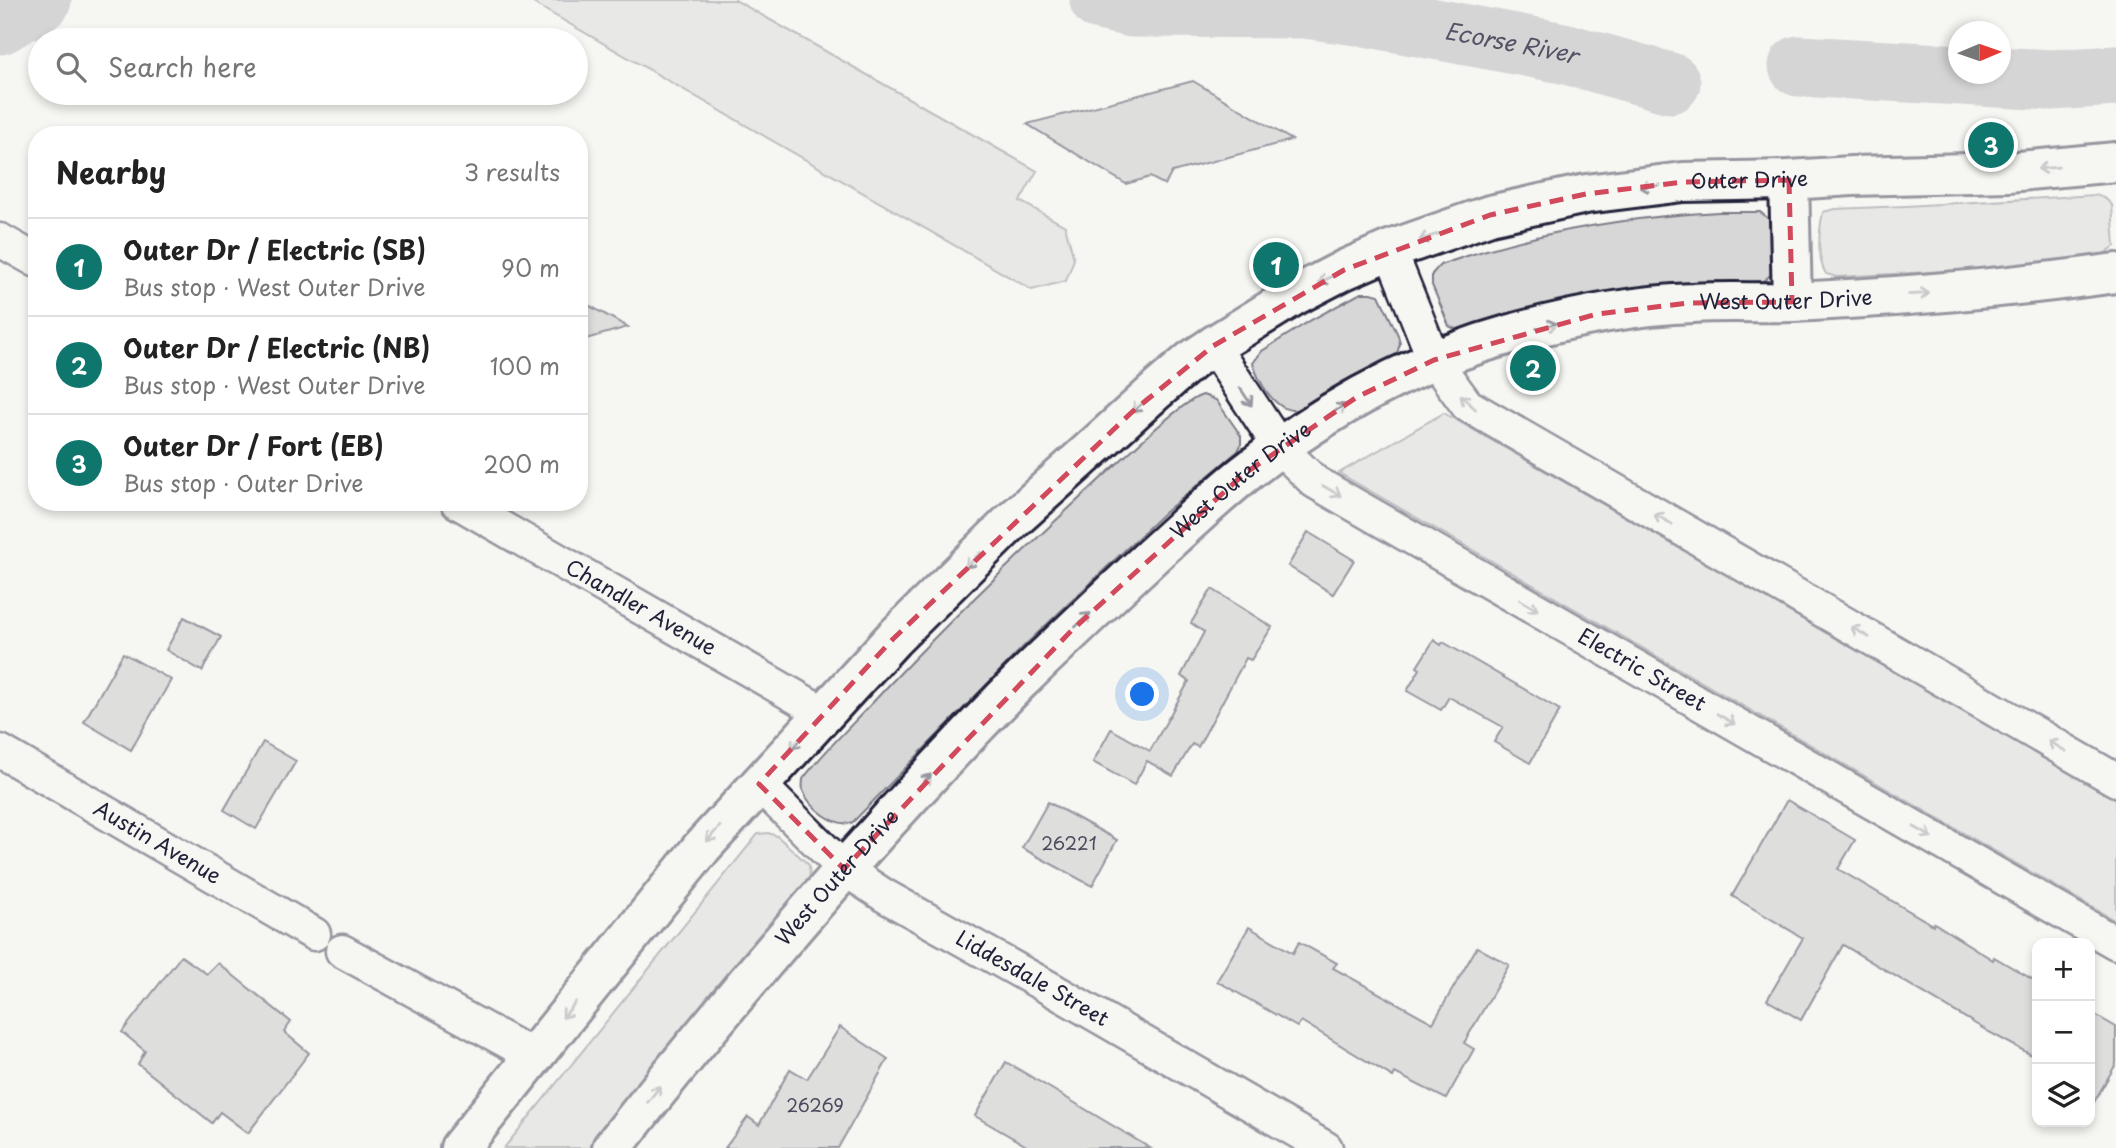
<!DOCTYPE html>
<meta charset="utf-8">
<style>
body{margin:0;font-family:"Playpen Sans",sans-serif;background:#f6f6f6;color:#222}
.controls{position:absolute;right:21px;bottom:21px;display:grid;overflow:hidden;border-radius:14px;box-shadow:0 4px 10px #0003}
.controls button{width:63px;height:63px;display:grid;place-items:center;padding:0;border:0;border-bottom:2px solid #e0e0e0;background:#fff;color:#222;font:35px sans-serif}
.compass{position:absolute;left:1948px;top:21px;width:63px;height:63px;border-radius:50%;background:#fff;box-shadow:0 4px 10px #0003;rotate:88deg}
.you{position:absolute;left:1143px;top:695px;width:24px;height:24px;margin:-18px;border:5px solid #fff;border-radius:50%;background:#1a73e8;box-shadow:0 0 0 10px #1a73e833}
.badge{display:grid;place-items:center;width:46px;height:46px;border-radius:50%;background:#0f766e;color:#fff;font-size:23px;font-weight:700}
.pin{position:absolute;translate:-50% -50%;border:4px solid #fff;box-shadow:0 2px 7px #0006}
.list{margin:0;padding:0;list-style:none}
h2{display:flex;justify-content:space-between;align-items:center;height:91px;margin:0;padding:0 28px;font-size:30px}
h2 small{font-size:23px;font-weight:400;color:#767676}
.list li{display:grid;grid-template-columns:46px 1fr auto;gap:21px;align-items:center;box-sizing:border-box;height:98px;padding:0 28px;border-top:2px solid #e0e0e0}
.list b{display:block;font-size:26px;white-space:nowrap}
.list p{margin:0;font-size:23px;white-space:nowrap;color:#767676}
.list em{font-size:23px;font-style:normal;color:#767676}
.icon{flex:none;width:38px;height:38px;fill:none;stroke:currentColor;stroke-width:2;stroke-linecap:round;stroke-linejoin:round}
.map{position:relative;flex:none;width:2116px;height:1148px;overflow:hidden}
.search{position:absolute;background:#fff;box-shadow:0 4px 10px #0003;left:28px;top:28px;width:560px;height:77px;display:flex;align-items:center;gap:18px;box-sizing:border-box;padding:0 24px;border-radius:38px;color:#767676;font-size:26px}
.panel{position:absolute;background:#fff;box-shadow:0 4px 10px #0003;left:28px;top:126px;width:560px;height:385px;border-radius:28px}
.map>svg:first-child{display:block}
.green{fill:#d7d7d7;stroke:#7c7c89;stroke-width:2}
.lines{fill:none;stroke-linecap:round;stroke-linejoin:round}
.river{stroke:#adadb3;stroke-width:61}
.building{fill:#c2c2c4;stroke:#22223b;stroke-width:2}
.street-casing{stroke:#22223b;stroke-width:37}
.secondary-casing{stroke:#22223b;stroke-width:44}
.street{stroke:#f6f6f2;stroke-width:32}
.secondary{stroke:#f6f6f2;stroke-width:38}
.oneway{stroke:#9797a0}
.marked{fill:none;stroke:#d1495b;stroke-width:5;stroke-dasharray:14 9;stroke-linejoin:round}
.labels{text-anchor:middle;stroke-width:6;stroke-linejoin:round;paint-order:stroke}
.number-label{font-size:18px;fill:#4a4a5d}
.street-label{font-size:21px;fill:#22223b;stroke:#f6f6f2}
.water-label{font-size:23px;font-style:italic;fill:#535365;stroke:#f6f6f2}
</style>
<div class="map">
<svg width="2116" height="1148" viewBox="0 0 2116 1148">
<rect width="100%" height="100%" fill="#f6f6f2"/>
<filter id="ink" filterUnits="userSpaceOnUse"><feTurbulence type="fractalNoise" baseFrequency=".0143" numOctaves="2"/><feDisplacementMap in="SourceGraphic" scale="14" xChannelSelector="R" yChannelSelector="G"/><feConvolveMatrix kernelMatrix="1 2 1 2 8 2 1 2 1" color-interpolation-filters="sRGB"/></filter>
<g filter="url(#ink)">
<!-- green -->
<g class="green">
<path d="M 528,0 L 735,0 L 1037,171 L 1020,201 L 1065,226 L 1074,259 L 1066,281 L 1032,290 Z"/>
<path d="M 2096,195 L 2106,199 L 2112,205 L 2115,246 L 2100,257 L 2021,267 L 1837,277 L 1826,274 C 1816,257 1819,231 1823,212 L 1835,209 L 1906,206 Z"/>
<path d="M 1719,212 L 1760,212 L 1770,220 L 1773,273 L 1763,281 L 1630,290 L 1468,329 L 1457,330 L 1449,326 L 1432,285 L 1432,274 L 1440,265 C 1530,233 1623,217 1719,212 Z"/>
<path d="M 1361,293 L 1371,293 L 1379,295 L 1398,335 L 1400,344 L 1396,356 L 1342,382 L 1296,410 C 1275,412 1258,381 1253,363 L 1262,351 L 1311,320 Z"/>
<path d="M 1203,395 L 1216,400 L 1237,430 L 1241,436 L 1241,445 L 1238,451 L 1164,513 L 1022,648 L 853,822 C 837,829 808,807 803,790 C 802,787 803,782 803,779 C 824,751 851,726 875,700 C 949,620 1028,546 1108,472 C 1126,456 1183,400 1203,395 Z"/>
<path d="M 1444,413 L 2116,799 L 2116,921 L 1339,473 Z"/>
<path d="M 768,833 L 777,836 L 809,865 L 810,879 L 592,1148 L 504,1148 L 758,834 Z"/>
</g>
<g class="lines">
<!-- river -->
<g class="river">
<path id="s1" d="M 1100,0 L 1132,7 L 1305,8 L 1365,16 L 1563,53 L 1670,83"/>
<path d="M 0,24 L 41,0"/>
<path d="M 1799,66 L 2051,80 L 2116,76"/>
</g>
</g>
<!-- building -->
<g class="building">
<path d="M 1193,81 L 1292,140 L 1172,172 L 1165,185 L 1150,177 L 1126,184 L 1027,124 Z"/>
<path d="M 579,300 L 628,327 L 579,341 Z"/>
<path d="M 1308,532 L 1354,560 L 1333,594 L 1288,566 Z"/>
<path d="M 1212,589 L 1272,627 L 1251,660 L 1246,658 L 1198,747 L 1192,744 L 1173,776 L 1147,761 L 1134,785 L 1093,762 L 1111,729 L 1150,751 L 1189,681 L 1181,676 L 1204,632 L 1191,623 Z"/>
<path d="M 184,617 L 221,637 L 202,671 L 166,650 Z"/>
<path d="M 1434,640 L 1441,645 L 1443,642 L 1560,710 L 1530,763 L 1494,742 L 1503,727 L 1449,697 L 1441,710 L 1407,691 L 1420,669 L 1417,667 Z"/>
<path d="M 123,653 L 171,680 L 131,750 L 84,722 Z"/>
<path d="M 263,742 L 296,761 L 256,829 L 224,810 Z"/>
<path d="M 1787,800 L 1855,840 L 1838,869 L 1933,925 L 1934,923 L 1993,960 L 1994,957 L 2037,982 L 2037,1058 L 1989,1032 L 1843,945 L 1801,1020 L 1767,1000 L 1803,938 L 1732,896 Z"/>
<path d="M 1048,802 L 1117,840 L 1092,886 L 1022,848 Z"/>
<path d="M 1249,927 L 1293,953 L 1299,942 L 1337,963 L 1333,968 L 1433,1023 L 1477,947 L 1509,965 L 1464,1043 L 1474,1049 L 1446,1099 L 1395,1073 L 1393,1077 L 1301,1021 L 1297,1027 L 1217,981 Z"/>
<path d="M 181,956 L 207,974 L 218,963 L 291,1022 L 284,1032 L 309,1053 L 248,1133 L 220,1112 L 212,1123 L 138,1064 L 145,1051 L 122,1032 Z"/>
<path d="M 2090,1012 L 2116,1027 L 2116,1064 L 2090,1109 Z"/>
<path d="M 840,1027 L 888,1059 L 838,1148 L 725,1148 L 748,1117 L 759,1125 L 790,1069 L 807,1079 Z"/>
<path d="M 1006,1062 L 1055,1091 L 1150,1148 L 1030,1148 L 975,1116 Z"/>
</g>
<g class="lines">
<defs>
<g id="street">
<path d="M 0,240 L 37,261"/>
<path d="M 1390,250 L 1434,360 L 1467,405 L 2116,780"/>
<path id="s2" d="M 1213,346 L 1280,448 L 1315,482 L 2116,943"/>
<path id="s3" d="M 457,502 L 824,713"/>
<path id="s4" d="M 0,751 L 314,934"/>
<path id="s5" d="M 759,784 L 844,869 L 885,896 L 1053,990 L 1326,1148"/>
<path d="M 342,951 L 532,1055"/>
</g>
<g id="secondary">
<path d="M 1789,180 L 1792,302"/>
<path id="s6" d="M 460,1148 L 703,846 L 893,639 L 1011,522 L 1157,390 L 1192,360 L 1213,346 L 1292,297 L 1344,270 L 1390,250 L 1490,215 L 1586,194 L 1683,182 L 1789,180 L 1852,176 L 2008,172 L 2116,162"/>
<path id="s7" d="M 612,1148 C 740,986 874,829 1019,682 C 1063,639 1108,597 1153,555 C 1183,528 1212,500 1243,475 C 1322,412 1413,361 1511,334 C 1569,318 1632,305 1693,303 C 1726,301 1760,303 1794,302 C 1902,297 2009,288 2116,273"/>
</g>
</defs>
<!-- street casing -->
<use href="#street" class="street-casing"/>
<!-- secondary casing -->
<use href="#secondary" class="secondary-casing"/>
<!-- street -->
<use href="#street" class="street"/>
<!-- secondary -->
<use href="#secondary" class="secondary"/>
</g>
<!-- one-way arrows -->
<defs><path id="oneway-shaft" d="M-6 0H5M1.5-3L5.5 0L1.5 3" fill="none" stroke-width="1.6" stroke-linecap="round" stroke-linejoin="round" transform="scale(1.75)"/></defs>
<g class="oneway">
<use href="#oneway-shaft" transform="translate(2048 168) rotate(175)"/>
<use href="#oneway-shaft" transform="translate(1650 186) rotate(173)"/>
<use href="#oneway-shaft" transform="translate(1429 237) rotate(161)"/>
<use href="#oneway-shaft" transform="translate(1328 278) rotate(153)"/>
<use href="#oneway-shaft" transform="translate(1919 294) rotate(-3)"/>
<use href="#oneway-shaft" transform="translate(1547 326) rotate(-13)"/>
<use href="#oneway-shaft" transform="translate(1246 397) rotate(57)"/>
<use href="#oneway-shaft" transform="translate(1468 402) rotate(-137)"/>
<use href="#oneway-shaft" transform="translate(1140 405) rotate(139)"/>
<use href="#oneway-shaft" transform="translate(1337 410) rotate(-33)"/>
<use href="#oneway-shaft" transform="translate(1332 491) rotate(30)"/>
<use href="#oneway-shaft" transform="translate(1663 519) rotate(-150)"/>
<use href="#oneway-shaft" transform="translate(973 560) rotate(135)"/>
<use href="#oneway-shaft" transform="translate(1529 605) rotate(30)"/>
<use href="#oneway-shaft" transform="translate(1083 620) rotate(-43)"/>
<use href="#oneway-shaft" transform="translate(1860 632) rotate(-150)"/>
<use href="#oneway-shaft" transform="translate(1726 719) rotate(30)"/>
<use href="#oneway-shaft" transform="translate(798 741) rotate(132)"/>
<use href="#oneway-shaft" transform="translate(2057 746) rotate(-150)"/>
<use href="#oneway-shaft" transform="translate(924 782) rotate(-48)"/>
<use href="#oneway-shaft" transform="translate(1923 832) rotate(30)"/>
<use href="#oneway-shaft" transform="translate(713 834) rotate(132)"/>
<use href="#oneway-shaft" transform="translate(569 1010) rotate(129)"/>
<use href="#oneway-shaft" transform="translate(654 1094) rotate(-52)"/>
</g>
</g>
<!-- marked area -->
<path d="M0 0H2116V1148H0ZM 1789,180 L 1792,302 L 1688,303 L 1597,314 L 1434,360 L 1357,397 L 1244,474 L 1071,631 L 844,869 L 759,784 L 893,639 L 1132,412 L 1213,346 L 1344,270 L 1490,215 L 1586,194 L 1683,182 Z" fill="#f6f6f2" fill-opacity=".55" fill-rule="evenodd"/>
<path class="marked" d="M 1789,180 L 1792,302 L 1688,303 L 1597,314 L 1434,360 L 1357,397 L 1244,474 L 1071,631 L 844,869 L 759,784 L 893,639 L 1132,412 L 1213,346 L 1344,270 L 1490,215 L 1586,194 L 1683,182 Z"/>
<g class="labels">
<!-- number labels -->
<g class="number-label">
<text x="1069" y="850">26221</text>
<text x="815" y="1112">26269</text>
</g>
<!-- street labels -->
<g class="street-label">
<text dy="7" stroke="none"><textPath href="#s6" startOffset="1673">Outer Drive</textPath></text>
<text dy="7" stroke="none"><textPath href="#s7" startOffset="1507">West Outer Drive</textPath></text>
<text dy="7" stroke="none"><textPath href="#s7" startOffset="919">West Outer Drive</textPath></text>
<text dy="7" stroke="none"><textPath href="#s3" startOffset="212">Chandler Avenue</textPath></text>
<text dy="7" stroke="none"><textPath href="#s2" startOffset="548">Electric Street</textPath></text>
<text dy="7" stroke="none"><textPath href="#s4" startOffset="182">Austin Avenue</textPath></text>
<text dy="7" stroke="none"><textPath href="#s7" startOffset="352">West Outer Drive</textPath></text>
<text dy="7" stroke="none"><textPath href="#s5" startOffset="338">Liddesdale Street</textPath></text>
</g>
<!-- water labels -->
<g class="water-label">
<text dy="8" stroke="none"><textPath href="#s1" startOffset="415">Ecorse River</textPath></text>
</g>
</g>
</svg>
<div class="controls">
<button>+</button>
<button>−</button>
<button><svg class="icon" aria-label="layers" viewBox="0 0 24 24"><path d="M12 4l9 5-9 5-9-5zM3 14l9 5 9-5"/></svg></button>
</div>
<svg class="compass" viewBox="-18 -18 36 36"><path d="M0-13l5 13h-10z" fill="#e53935"/><path d="M0 13l5-13h-10z" fill="#767676"/></svg>
<div class="you"></div>
<div class="pin badge" style="left:1276px;top:265px">1</div>
<div class="pin badge" style="left:1533px;top:368px">2</div>
<div class="pin badge" style="left:1991px;top:145px">3</div>
<div class="search"><svg class="icon" aria-label="search" viewBox="0 0 24 24"><circle cx="10" cy="10" r="6"/><path d="M15 15l6 6"/></svg>Search here</div>
<section class="panel">
<h2>Nearby<small>3 results</small></h2>
<ul class="list">
<li><span class="badge">1</span><div><b>Outer Dr / Electric (SB)</b><p>Bus stop · West Outer Drive</p></div><em>90 m</em></li>
<li><span class="badge">2</span><div><b>Outer Dr / Electric (NB)</b><p>Bus stop · West Outer Drive</p></div><em>100 m</em></li>
<li><span class="badge">3</span><div><b>Outer Dr / Fort (EB)</b><p>Bus stop · Outer Drive</p></div><em>200 m</em></li>
</ul>
</section>
</div>
